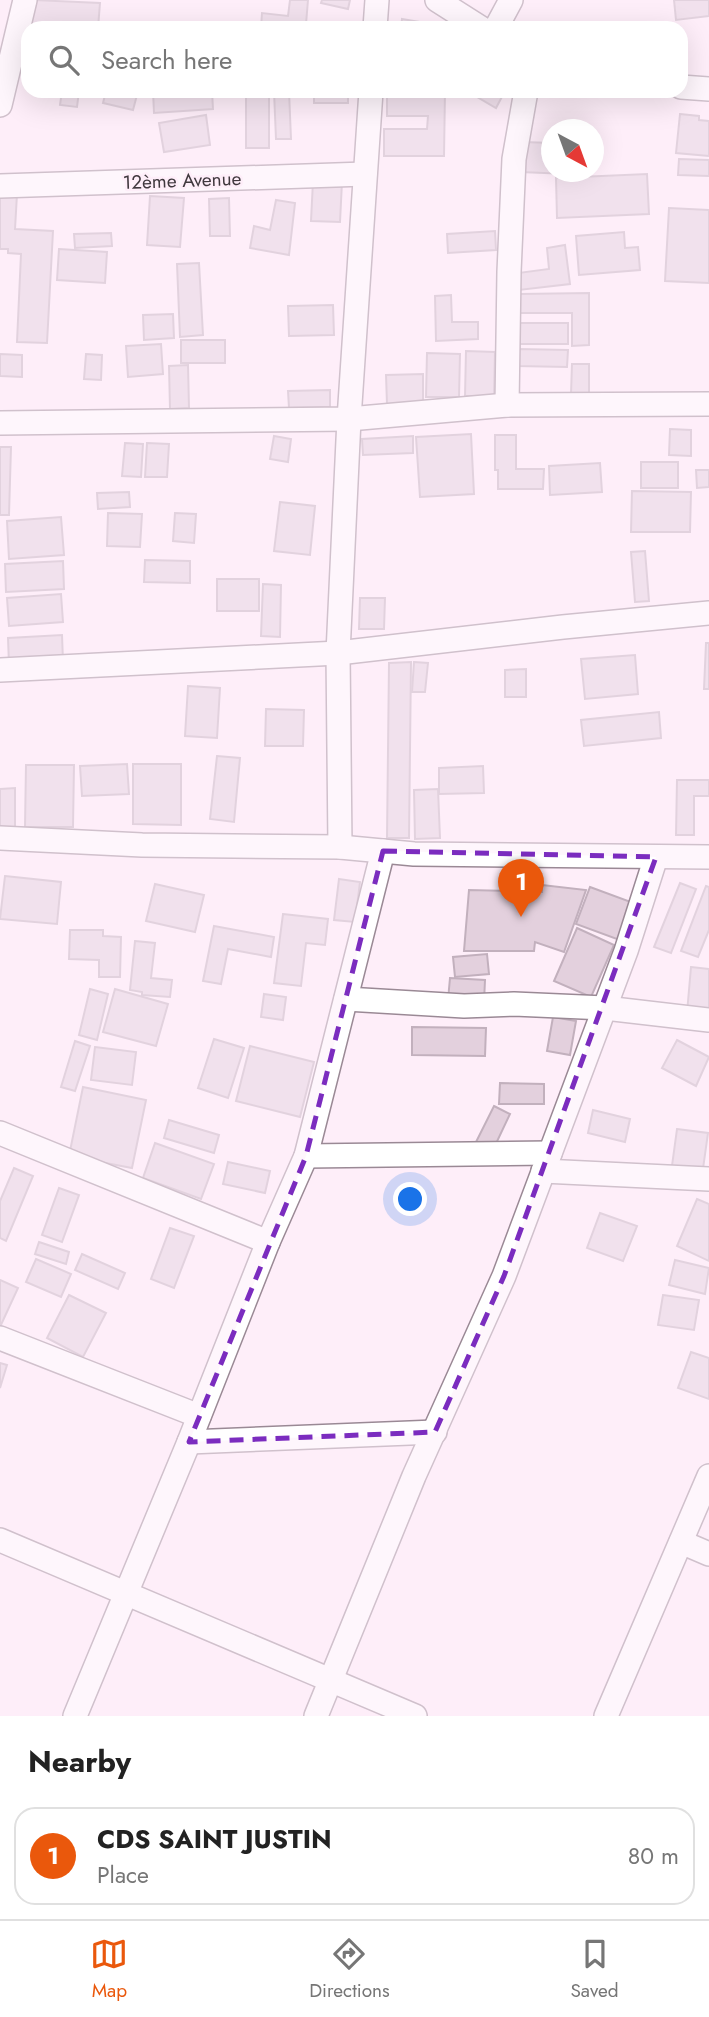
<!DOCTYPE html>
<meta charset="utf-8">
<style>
body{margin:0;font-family:Jost,sans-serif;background:#f6f6f6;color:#222}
.compass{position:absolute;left:541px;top:119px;width:63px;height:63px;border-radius:50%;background:#fff;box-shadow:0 7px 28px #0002;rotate:139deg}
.you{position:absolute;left:411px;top:1200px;width:24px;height:24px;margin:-18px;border:5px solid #fff;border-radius:50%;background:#1a73e8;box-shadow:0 0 0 10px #1a73e833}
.badge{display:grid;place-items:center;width:46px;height:46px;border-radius:50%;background:#ea580c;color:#fff;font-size:23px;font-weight:700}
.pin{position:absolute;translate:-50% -58px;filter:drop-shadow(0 2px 4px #0008)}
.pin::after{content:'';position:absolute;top:37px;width:24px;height:21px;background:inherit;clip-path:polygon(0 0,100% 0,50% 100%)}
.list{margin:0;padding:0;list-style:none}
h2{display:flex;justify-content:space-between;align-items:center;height:91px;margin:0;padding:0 28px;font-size:30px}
h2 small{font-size:23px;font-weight:400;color:#767676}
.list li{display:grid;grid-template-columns:46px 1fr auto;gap:21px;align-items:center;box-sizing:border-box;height:98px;margin:0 14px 14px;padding:0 14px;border:2px solid #e0e0e0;border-radius:21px}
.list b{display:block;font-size:26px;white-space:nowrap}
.list p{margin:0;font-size:23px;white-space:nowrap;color:#767676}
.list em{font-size:23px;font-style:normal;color:#767676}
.icon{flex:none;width:38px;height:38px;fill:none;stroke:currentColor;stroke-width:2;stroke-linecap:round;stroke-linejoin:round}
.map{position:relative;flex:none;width:709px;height:1716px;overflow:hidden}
.search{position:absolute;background:#fff;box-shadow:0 7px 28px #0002;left:21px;right:21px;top:21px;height:77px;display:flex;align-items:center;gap:18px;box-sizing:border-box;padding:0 24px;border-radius:21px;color:#767676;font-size:26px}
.sheet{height:203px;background:#fff}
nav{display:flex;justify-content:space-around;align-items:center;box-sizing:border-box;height:98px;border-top:2px solid #e0e0e0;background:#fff;font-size:19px;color:#767676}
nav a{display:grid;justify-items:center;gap:4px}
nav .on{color:#ea580c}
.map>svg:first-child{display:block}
.building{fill:#e3d0dd;stroke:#c2b0bd;stroke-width:2}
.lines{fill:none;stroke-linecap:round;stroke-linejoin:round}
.minor-casing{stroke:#9a8995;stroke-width:26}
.minor{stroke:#fff;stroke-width:23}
.marked{fill:none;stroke:#7b2cbf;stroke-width:5;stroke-dasharray:14 9;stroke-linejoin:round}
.labels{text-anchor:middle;stroke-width:5;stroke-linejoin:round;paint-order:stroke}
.street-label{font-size:19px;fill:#40383e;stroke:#feeef9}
</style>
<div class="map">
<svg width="709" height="1716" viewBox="0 0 709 1716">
<rect width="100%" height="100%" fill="#feeef9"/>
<!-- building -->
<g class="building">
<path d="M 34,0 L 100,3 L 98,28 L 31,28 Z"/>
<path d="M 290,0 L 308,0 L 306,24 L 294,23 L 293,28 L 261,28 L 262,13 L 288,16 Z"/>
<path d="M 322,0 L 350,0 L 348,9 L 321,3 Z"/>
<path d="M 674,0 L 709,0 L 709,16 L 676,20 Z"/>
<path d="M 402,19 L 438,25 L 437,28 L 401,28 Z"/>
<path d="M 62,91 L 79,91 L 77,107 L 60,105 Z"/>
<path d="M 106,91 L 138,91 L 133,110 L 103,103 Z"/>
<path d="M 153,91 L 212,91 L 213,109 L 154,113 Z"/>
<rect x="246" y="91" width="23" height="57"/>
<path d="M 274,91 L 289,91 L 291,139 L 276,139 Z"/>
<rect x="314" y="91" width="34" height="12"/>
<path d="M 387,91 L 445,91 L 444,156 L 384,156 L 384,129 L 427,129 L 428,116 L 387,116 Z"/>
<path d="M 467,91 L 505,91 L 496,108 Z"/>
<path d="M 680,114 L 699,116 L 699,120 L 709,121 L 709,156 L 676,153 Z"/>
<path d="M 206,115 L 210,145 L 164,152 L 159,123 Z"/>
<path d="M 523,142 L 552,143 L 552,172 L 567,172 L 567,174 L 521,172 Z"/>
<path d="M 679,159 L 709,160 L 709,176 L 678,175 Z"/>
<path d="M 647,174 L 649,214 L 557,218 L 556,178 Z"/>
<path d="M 313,181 L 342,182 L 340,222 L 311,221 Z"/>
<path d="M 0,194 L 17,194 L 15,229 L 53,231 L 47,343 L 17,342 L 21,254 L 8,253 L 8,249 L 0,249 Z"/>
<path d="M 150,196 L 184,198 L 180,247 L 147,245 Z"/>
<path d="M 229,198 L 230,236 L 210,236 L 209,199 Z"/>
<path d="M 276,200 L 295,203 L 289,255 L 250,248 L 254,226 L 270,230 Z"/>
<path d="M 669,208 L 709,210 L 709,283 L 665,281 Z"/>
<path d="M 495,231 L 496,250 L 448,253 L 447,234 Z"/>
<path d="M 624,232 L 625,248 L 638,247 L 640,270 L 579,275 L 576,236 Z"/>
<path d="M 111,233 L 112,246 L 75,248 L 74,234 Z"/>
<path d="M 565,245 L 570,284 L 519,290 L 518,273 L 549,269 L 547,248 Z"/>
<path d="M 59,249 L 107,252 L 105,283 L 57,280 Z"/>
<path d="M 199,263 L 203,335 L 180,337 L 177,264 Z"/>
<path d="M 589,293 L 589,345 L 572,346 L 572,313 L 519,313 L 519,294 Z"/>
<path d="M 451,295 L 452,322 L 478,322 L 478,339 L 436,341 L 435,296 Z"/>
<path d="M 333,305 L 334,335 L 289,336 L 288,306 Z"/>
<path d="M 173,314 L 174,338 L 144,340 L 143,315 Z"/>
<path d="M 519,323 L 568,323 L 568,344 L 518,344 Z"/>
<rect x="181" y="340" width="44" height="23"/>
<path d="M 161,344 L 163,374 L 128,377 L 126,346 Z"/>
<path d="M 518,349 L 568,350 L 567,367 L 517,366 Z"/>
<path d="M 466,351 L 495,352 L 494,396 L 465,396 Z"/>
<path d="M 427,353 L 460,354 L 459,397 L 426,397 Z"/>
<path d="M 0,354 L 22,355 L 22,377 L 0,376 Z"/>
<path d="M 86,354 L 102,355 L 101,380 L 84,379 Z"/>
<path d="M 572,364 L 589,364 L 589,394 L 571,394 Z"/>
<path d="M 188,365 L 189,408 L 170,409 L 169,366 Z"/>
<path d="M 423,374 L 423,403 L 387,404 L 386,375 Z"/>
<path d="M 330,390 L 330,407 L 289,408 L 288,391 Z"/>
<path d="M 670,429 L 691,430 L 691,456 L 669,455 Z"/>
<path d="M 471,434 L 474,494 L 420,497 L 416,437 Z"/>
<path d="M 495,435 L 516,435 L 516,469 L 544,469 L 543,489 L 498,489 L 498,470 L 495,470 Z"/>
<path d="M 274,436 L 291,439 L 288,462 L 270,459 Z"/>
<path d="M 413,436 L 413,453 L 363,455 L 362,439 Z"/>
<path d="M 125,443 L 143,444 L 141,477 L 122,476 Z"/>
<path d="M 147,443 L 169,444 L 167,477 L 145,477 Z"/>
<path d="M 0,447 L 11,447 L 9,515 L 0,515 Z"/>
<rect x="641" y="462" width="37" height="26"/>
<path d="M 600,463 L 602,492 L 550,495 L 549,466 Z"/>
<path d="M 696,470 L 709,470 L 709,487 L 697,488 Z"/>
<path d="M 632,491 L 691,492 L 690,532 L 631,532 Z"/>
<path d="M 129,492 L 130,507 L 98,509 L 97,493 Z"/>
<path d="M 280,502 L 315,506 L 310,555 L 274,551 Z"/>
<path d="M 108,513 L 142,514 L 140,547 L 107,546 Z"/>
<path d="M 175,513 L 196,514 L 194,543 L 173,541 Z"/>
<path d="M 61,517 L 64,555 L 9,559 L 7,521 Z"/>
<path d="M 645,551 L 649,601 L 635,602 L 631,552 Z"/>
<path d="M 145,560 L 190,561 L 190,583 L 144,582 Z"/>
<path d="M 63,561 L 64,589 L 6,592 L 5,564 Z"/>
<rect x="217" y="579" width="42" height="32"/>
<path d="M 263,584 L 281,585 L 280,637 L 261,636 Z"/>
<path d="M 61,594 L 63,622 L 9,626 L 7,598 Z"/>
<path d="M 360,598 L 385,598 L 384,629 L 359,629 Z"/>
<path d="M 62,635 L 63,661 L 9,665 L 8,638 Z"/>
<path d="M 706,643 L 709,643 L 709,689 L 704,689 Z"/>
<path d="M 635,655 L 638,694 L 585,699 L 581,659 Z"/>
<path d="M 411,662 L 409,838 L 387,838 L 389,663 Z"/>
<path d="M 414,662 L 428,663 L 425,692 L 412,692 Z"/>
<path d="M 526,669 L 526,697 L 505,697 L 505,670 Z"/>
<path d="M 188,686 L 220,688 L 217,738 L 185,736 Z"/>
<path d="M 266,709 L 304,710 L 303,746 L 265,746 Z"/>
<path d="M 659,712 L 661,738 L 584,746 L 581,720 Z"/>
<path d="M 217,756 L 240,758 L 234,822 L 210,819 Z"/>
<path d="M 127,764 L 129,794 L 82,796 L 80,766 Z"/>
<path d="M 133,764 L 181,764 L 181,825 L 133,824 Z"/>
<path d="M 26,765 L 74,765 L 73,827 L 25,827 Z"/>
<path d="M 483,766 L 484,793 L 439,794 L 439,768 Z"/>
<path d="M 677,780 L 709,780 L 709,796 L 694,796 L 694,835 L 676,835 Z"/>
<path d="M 15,788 L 15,830 L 0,830 L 0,789 Z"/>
<path d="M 438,789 L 440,838 L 415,839 L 414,790 Z"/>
<path d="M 5,876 L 61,882 L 57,924 L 0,919 Z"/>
<path d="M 339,879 L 360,882 L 355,922 L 334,920 Z"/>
<path d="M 680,883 L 696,889 L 671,953 L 654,947 Z"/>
<path d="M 155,884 L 204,895 L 195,932 L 146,921 Z"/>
<path d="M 542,885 L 586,890 L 564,952 L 535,942 L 534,951 L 464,951 L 469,890 L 542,892 Z"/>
<path d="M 706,886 L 709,887 L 709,930 L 698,957 L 681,951 Z"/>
<path d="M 590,887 L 639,905 L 625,942 L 576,924 Z"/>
<path d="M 283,914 L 328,919 L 325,945 L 306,943 L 301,986 L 274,983 Z"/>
<path d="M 214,926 L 274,937 L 271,957 L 228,949 L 221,984 L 203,981 Z"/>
<path d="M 577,928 L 614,945 L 591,997 L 554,981 Z"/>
<path d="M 70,930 L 103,930 L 103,936 L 121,937 L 120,977 L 99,977 L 99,960 L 69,959 Z"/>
<path d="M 135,941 L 155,943 L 151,978 L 172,980 L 170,997 L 142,995 L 142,992 L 130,990 Z"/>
<path d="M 487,954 L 489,974 L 455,977 L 453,957 Z"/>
<path d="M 691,967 L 709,969 L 709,1014 L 687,1013 Z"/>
<path d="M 450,978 L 485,980 L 484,1002 L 448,1000 Z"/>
<path d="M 90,989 L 108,994 L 97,1040 L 79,1035 Z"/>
<path d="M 115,989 L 168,1004 L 156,1046 L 103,1032 Z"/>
<path d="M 264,994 L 286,997 L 283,1020 L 261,1017 Z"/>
<path d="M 553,1017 L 576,1021 L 570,1055 L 547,1051 Z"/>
<path d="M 412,1027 L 486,1028 L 485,1056 L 412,1055 Z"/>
<path d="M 214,1039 L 244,1048 L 228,1098 L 198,1088 Z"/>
<path d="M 677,1040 L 709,1057 L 696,1086 L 662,1068 Z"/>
<path d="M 75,1041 L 90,1046 L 75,1091 L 61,1087 Z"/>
<path d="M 250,1046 L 314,1062 L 300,1117 L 236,1101 Z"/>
<path d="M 95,1047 L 136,1052 L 132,1085 L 91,1080 Z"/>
<path d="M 500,1083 L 544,1084 L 544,1104 L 499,1104 Z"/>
<path d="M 83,1087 L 146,1100 L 132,1168 L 69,1156 Z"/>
<path d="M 494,1106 L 510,1114 L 493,1150 L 476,1142 Z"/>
<path d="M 593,1110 L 630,1119 L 625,1142 L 588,1133 Z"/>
<path d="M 169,1120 L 219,1135 L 214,1153 L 164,1138 Z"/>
<path d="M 677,1129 L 708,1133 L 702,1176 L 671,1173 Z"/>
<path d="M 155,1143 L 214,1164 L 201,1199 L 143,1178 Z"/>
<path d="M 228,1162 L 270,1171 L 265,1193 L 223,1184 Z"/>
<path d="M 14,1168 L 33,1176 L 6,1241 L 0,1238 L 0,1201 Z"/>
<path d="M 59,1188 L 79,1195 L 62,1242 L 42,1235 Z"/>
<path d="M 697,1199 L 709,1204 L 709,1261 L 677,1246 Z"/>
<path d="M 600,1213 L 637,1226 L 623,1261 L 587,1248 Z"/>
<path d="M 170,1228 L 194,1236 L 174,1288 L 151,1279 Z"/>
<path d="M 39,1242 L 69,1252 L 66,1264 L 35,1254 Z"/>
<path d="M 82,1254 L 125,1273 L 118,1289 L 75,1270 Z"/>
<path d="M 36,1259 L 71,1274 L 61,1297 L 26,1282 Z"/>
<path d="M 675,1260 L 709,1268 L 705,1294 L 669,1285 Z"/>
<path d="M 0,1280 L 18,1288 L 0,1327 Z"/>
<path d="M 69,1295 L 106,1313 L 83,1357 L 47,1338 Z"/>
<path d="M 663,1295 L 699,1300 L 694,1330 L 658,1325 Z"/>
<path d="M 691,1352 L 709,1358 L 709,1399 L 678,1388 Z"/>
<path d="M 0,1363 L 7,1365 L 0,1388 Z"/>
</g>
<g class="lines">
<defs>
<g id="minor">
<path d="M 437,0 L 481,28"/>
<path d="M 375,28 L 377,0"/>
<path d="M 496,28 L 511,0"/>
<path d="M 681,87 L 709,89"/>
<path d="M 0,105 L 25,0"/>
<path d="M 0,186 L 365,174"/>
<path d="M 507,405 L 509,272 L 514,159 L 526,91"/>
<path d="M 0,423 L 349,419 L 507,405 L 709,404"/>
<path d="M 0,670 L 338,653 L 563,627 L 709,613"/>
<path d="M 0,838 L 142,845 L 340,847 L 414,854 L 709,857"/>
<path d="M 340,847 L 338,653 L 349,419 L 371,91"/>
<path d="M 346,999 L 464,1006 L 514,1004 L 605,1008 L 709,1020"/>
<path d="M 0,1133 L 268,1242"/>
<path d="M 306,1156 L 550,1153"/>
<path d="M 543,1171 L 709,1179"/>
<path d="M 0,1338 L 199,1416"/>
<path d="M 189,1442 L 435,1432"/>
<path d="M 0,1540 L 415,1716"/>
<path d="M 681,1542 L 709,1554"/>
<path d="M 75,1716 L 189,1442 L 268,1242 L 306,1156 L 383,851"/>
<path d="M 316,1716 L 414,1476 L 504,1276 L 626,951 L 656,857"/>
<path d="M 606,1716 L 709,1476"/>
</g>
</defs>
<!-- minor casing -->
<use href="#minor" class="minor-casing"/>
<!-- minor -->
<use href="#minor" class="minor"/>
</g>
<!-- marked area -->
<path d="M0 0H709V1716H0ZM 383,851 L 656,857 L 504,1276 L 435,1432 L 189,1442 L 306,1156 Z" fill="#feeef9" fill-opacity=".55" fill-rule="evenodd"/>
<path class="marked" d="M 383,851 L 656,857 L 504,1276 L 435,1432 L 189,1442 L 306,1156 Z"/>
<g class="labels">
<!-- street labels -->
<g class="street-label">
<text transform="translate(182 180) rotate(-2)" y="7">12ème Avenue</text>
</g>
</g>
</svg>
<svg class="compass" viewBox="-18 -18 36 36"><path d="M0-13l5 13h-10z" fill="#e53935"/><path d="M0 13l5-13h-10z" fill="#767676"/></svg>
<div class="you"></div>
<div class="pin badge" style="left:521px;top:917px">1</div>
<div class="search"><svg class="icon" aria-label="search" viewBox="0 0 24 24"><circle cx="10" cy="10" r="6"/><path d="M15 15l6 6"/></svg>Search here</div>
</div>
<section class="sheet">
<h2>Nearby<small></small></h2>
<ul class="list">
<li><span class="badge">1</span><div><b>CDS SAINT JUSTIN</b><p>Place</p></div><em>80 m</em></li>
</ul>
</section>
<nav>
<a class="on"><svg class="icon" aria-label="map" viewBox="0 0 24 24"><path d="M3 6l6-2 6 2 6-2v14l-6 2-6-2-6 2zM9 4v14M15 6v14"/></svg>Map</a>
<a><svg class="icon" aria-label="directions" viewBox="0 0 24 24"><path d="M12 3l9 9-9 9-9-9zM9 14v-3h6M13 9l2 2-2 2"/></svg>Directions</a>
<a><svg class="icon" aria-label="saved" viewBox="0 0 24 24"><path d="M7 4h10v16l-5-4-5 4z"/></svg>Saved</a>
</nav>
